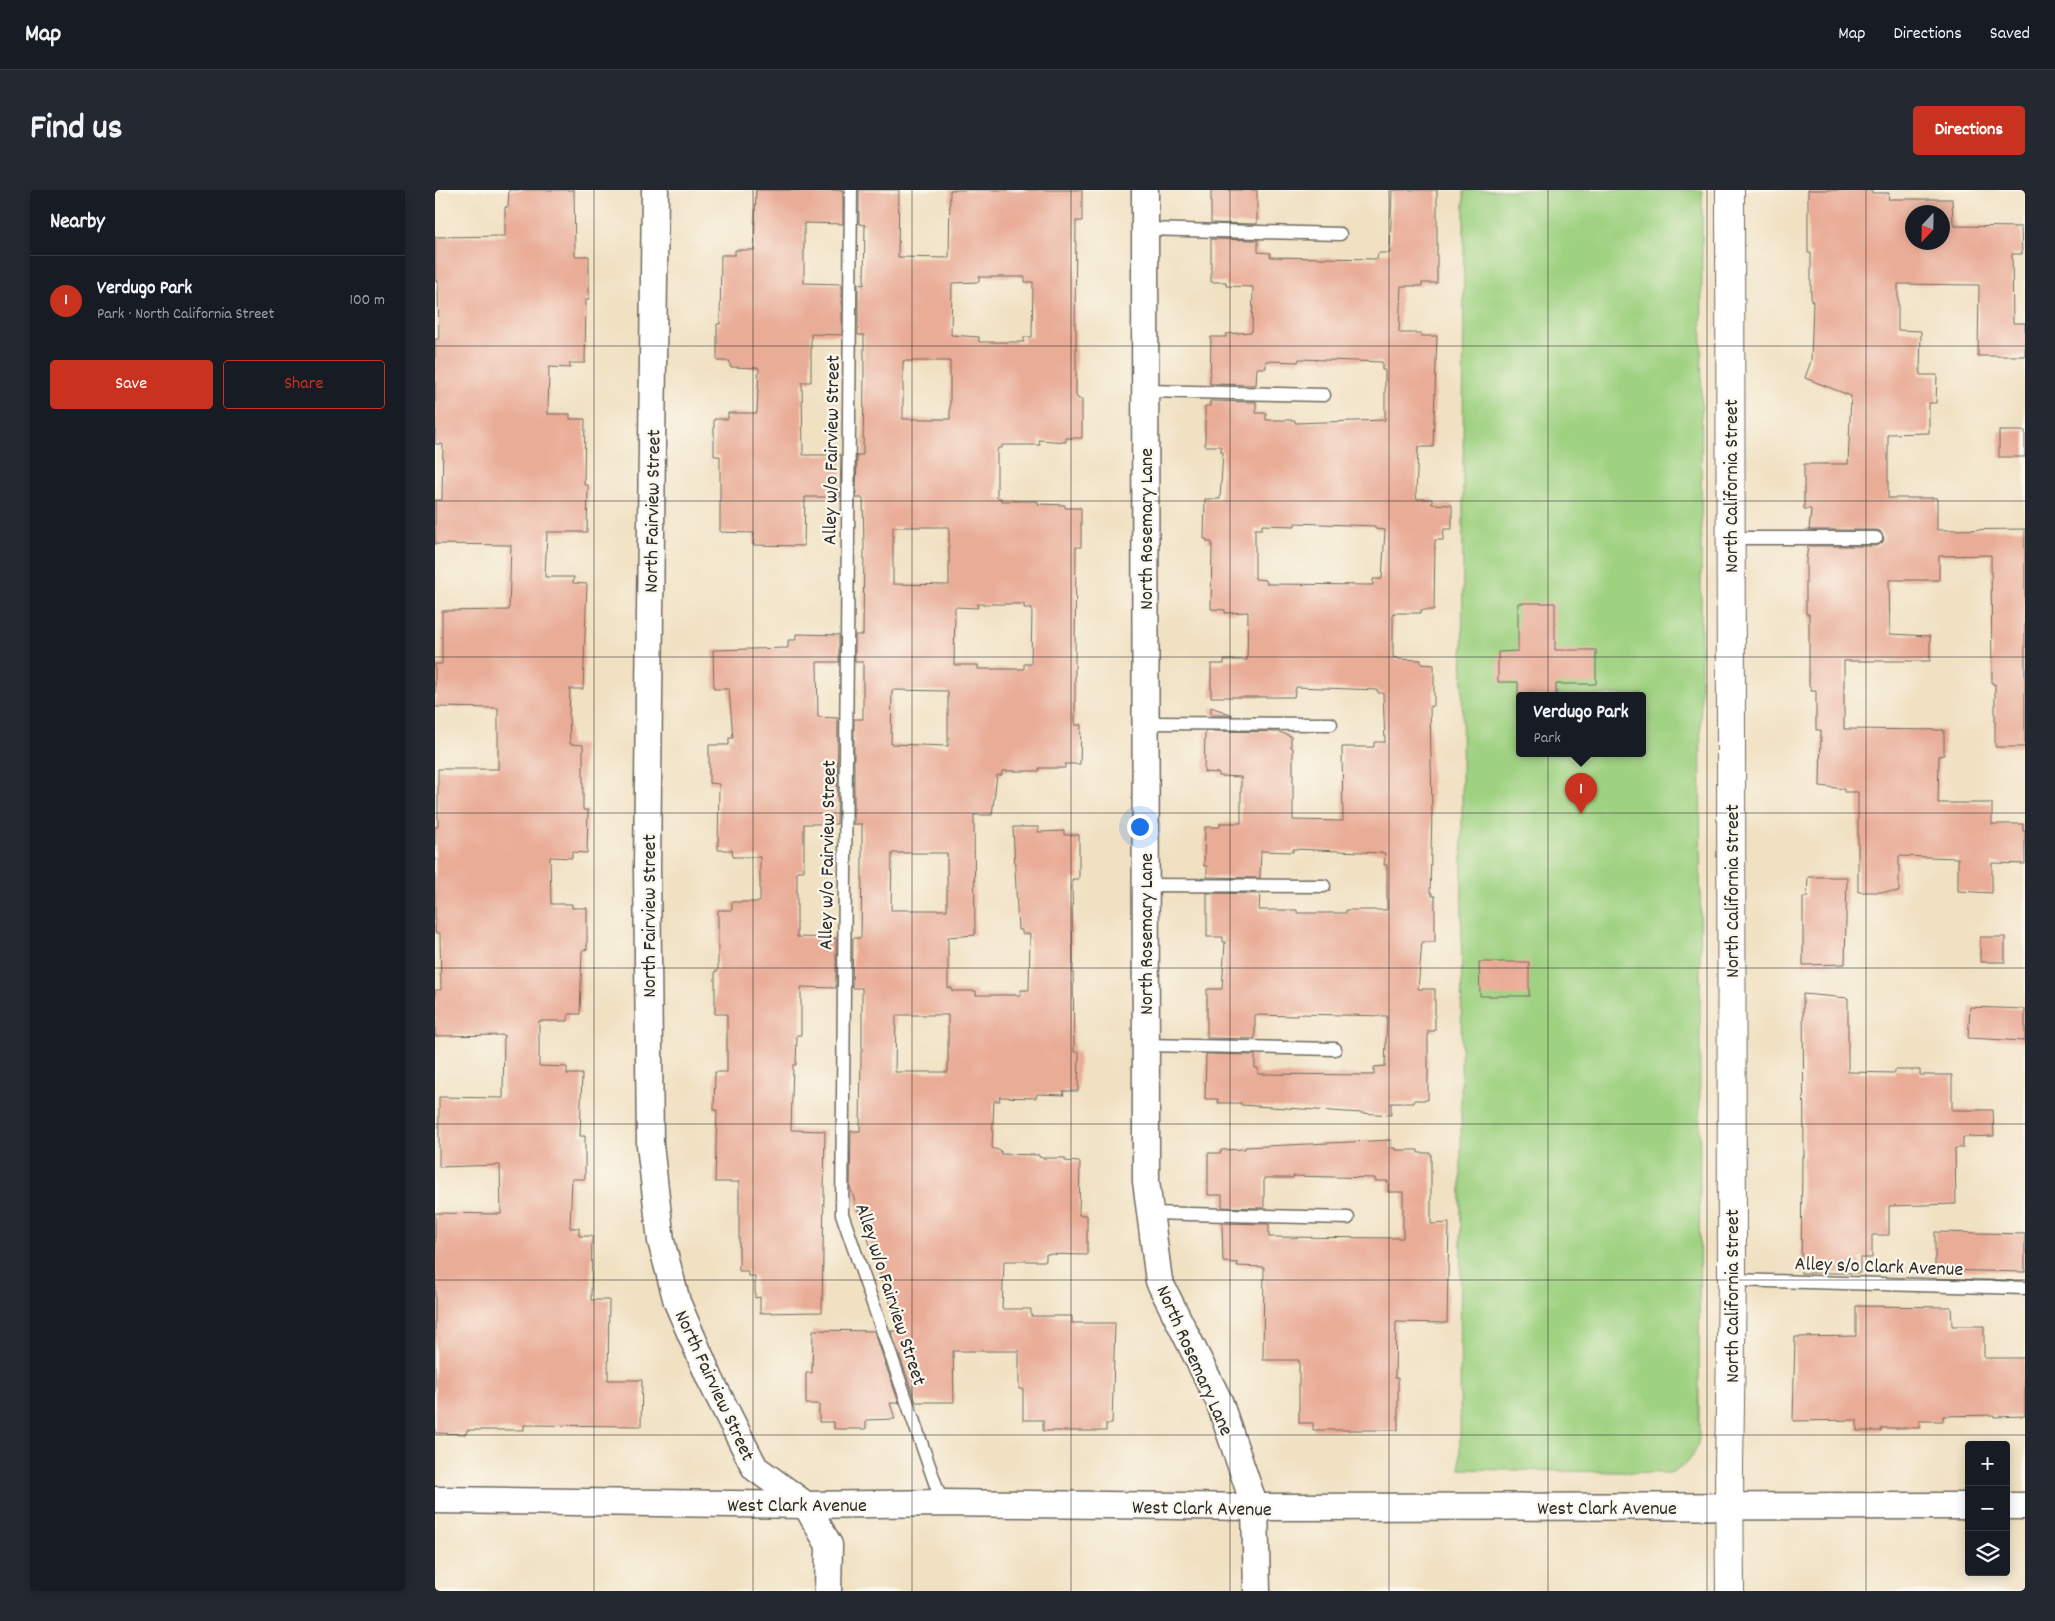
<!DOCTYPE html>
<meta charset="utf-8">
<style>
body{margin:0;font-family:Dekko,sans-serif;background:#242831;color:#f1f3f6}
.controls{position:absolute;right:15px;bottom:15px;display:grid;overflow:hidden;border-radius:5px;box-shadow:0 2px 12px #0003}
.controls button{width:45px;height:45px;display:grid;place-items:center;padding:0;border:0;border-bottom:1px solid #363941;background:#171b24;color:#f1f3f6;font:25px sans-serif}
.compass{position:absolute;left:1470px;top:15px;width:45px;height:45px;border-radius:50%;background:#171b24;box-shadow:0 2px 12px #0003;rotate:202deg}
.you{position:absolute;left:704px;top:636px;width:18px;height:18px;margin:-12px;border:4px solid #fff;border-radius:50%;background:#1a73e8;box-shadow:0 0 0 8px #1a73e833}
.badge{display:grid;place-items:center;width:32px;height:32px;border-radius:50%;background:#c8321e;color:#fff;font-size:16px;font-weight:700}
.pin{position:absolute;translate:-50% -41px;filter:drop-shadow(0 1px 2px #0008)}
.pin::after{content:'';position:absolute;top:26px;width:18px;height:15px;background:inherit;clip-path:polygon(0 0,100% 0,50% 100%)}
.popup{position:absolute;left:1081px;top:502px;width:130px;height:65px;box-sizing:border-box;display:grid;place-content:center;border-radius:5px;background:#171b24;filter:drop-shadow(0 1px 4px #0005);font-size:16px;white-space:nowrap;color:#9ea1a6}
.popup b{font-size:19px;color:#f1f3f6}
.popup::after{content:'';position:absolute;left:50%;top:100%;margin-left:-10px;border:10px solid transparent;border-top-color:#171b24}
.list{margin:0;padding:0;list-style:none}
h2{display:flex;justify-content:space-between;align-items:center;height:65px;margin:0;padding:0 20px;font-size:21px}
h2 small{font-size:16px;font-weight:400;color:#9ea1a6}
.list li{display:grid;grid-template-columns:32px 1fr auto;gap:15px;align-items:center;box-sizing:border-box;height:90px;padding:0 20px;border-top:1px solid #363941}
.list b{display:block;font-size:19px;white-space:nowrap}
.list p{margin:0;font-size:16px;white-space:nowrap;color:#9ea1a6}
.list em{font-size:16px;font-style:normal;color:#9ea1a6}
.actions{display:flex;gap:10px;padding:15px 20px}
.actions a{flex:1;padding:11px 0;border:1px solid #c8321e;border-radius:5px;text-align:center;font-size:18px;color:#c8321e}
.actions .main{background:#c8321e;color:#fff}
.icon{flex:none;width:28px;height:28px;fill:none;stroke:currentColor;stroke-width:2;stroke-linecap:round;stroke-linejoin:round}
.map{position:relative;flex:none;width:1590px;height:1401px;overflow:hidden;border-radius:5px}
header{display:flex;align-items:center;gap:30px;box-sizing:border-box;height:70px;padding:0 25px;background:#171b24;border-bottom:1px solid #363941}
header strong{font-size:24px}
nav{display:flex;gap:28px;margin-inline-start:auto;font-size:18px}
.intro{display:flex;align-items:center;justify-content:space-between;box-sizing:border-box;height:120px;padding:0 30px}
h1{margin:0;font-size:35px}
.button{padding:12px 22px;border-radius:5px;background:#c8321e;color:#fff;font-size:18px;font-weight:700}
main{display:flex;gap:30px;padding:0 30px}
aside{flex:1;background:#171b24;border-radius:5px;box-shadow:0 2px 12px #0003}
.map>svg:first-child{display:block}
.green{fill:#9ed180;stroke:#647e56;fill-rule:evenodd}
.building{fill:#e9ac96;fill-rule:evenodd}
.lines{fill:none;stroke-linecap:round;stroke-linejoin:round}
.service-casing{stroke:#706b60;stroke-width:15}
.minor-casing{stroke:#706b60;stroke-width:29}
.tertiary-casing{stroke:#706b60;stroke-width:30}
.service{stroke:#fff;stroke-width:12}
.minor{stroke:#fff;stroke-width:26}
.tertiary{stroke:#fff;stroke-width:28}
.grid{fill:none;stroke:#2b2b2b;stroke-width:1;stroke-opacity:0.55}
.labels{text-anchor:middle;stroke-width:4.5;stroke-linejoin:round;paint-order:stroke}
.street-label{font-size:20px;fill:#2b2b2b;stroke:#fbf7ec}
</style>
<header>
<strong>Map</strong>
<nav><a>Map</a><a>Directions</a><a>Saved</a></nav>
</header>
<div class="intro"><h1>Find us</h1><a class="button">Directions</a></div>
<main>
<aside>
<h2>Nearby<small></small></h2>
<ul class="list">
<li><span class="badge">1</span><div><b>Verdugo Park</b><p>Park · North California Street</p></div><em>100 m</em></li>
</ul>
<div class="actions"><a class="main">Save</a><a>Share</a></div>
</aside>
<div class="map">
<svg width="1590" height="1401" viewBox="0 0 1590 1401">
<rect width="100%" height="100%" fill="#fbf7ec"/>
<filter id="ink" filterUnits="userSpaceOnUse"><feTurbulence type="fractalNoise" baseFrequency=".02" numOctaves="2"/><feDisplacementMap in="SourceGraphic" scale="10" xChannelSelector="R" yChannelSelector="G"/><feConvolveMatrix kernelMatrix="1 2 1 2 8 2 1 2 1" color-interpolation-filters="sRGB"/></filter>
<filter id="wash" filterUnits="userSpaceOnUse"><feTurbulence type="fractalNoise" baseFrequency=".0096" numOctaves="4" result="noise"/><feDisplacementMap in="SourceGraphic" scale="20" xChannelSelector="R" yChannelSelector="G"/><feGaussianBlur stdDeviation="1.12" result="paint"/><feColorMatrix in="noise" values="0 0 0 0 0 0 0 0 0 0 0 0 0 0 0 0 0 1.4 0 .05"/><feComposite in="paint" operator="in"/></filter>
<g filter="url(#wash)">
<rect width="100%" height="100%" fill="#f1e1c3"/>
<!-- green -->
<path class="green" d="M 1029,0 L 1267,0 L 1264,1248 C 1262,1265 1250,1278 1234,1283 L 1025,1279 ZM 1085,505 L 1207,505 L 1207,563 L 1085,563 Z"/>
<g id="blocks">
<!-- building -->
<g class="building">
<path d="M 74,0 L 139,0 L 140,66 L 154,66 L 154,109 L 151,109 L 150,173 L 135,173 L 135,178 L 114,177 L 113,224 L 135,224 L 135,229 L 150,229 L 149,295 L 153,295 L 152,342 L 112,342 L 110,387 L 139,387 L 138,393 L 152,394 L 148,499 L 135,499 L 134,526 L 135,554 L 148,555 L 148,620 L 153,620 L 152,663 L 137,662 L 137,668 L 115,667 L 116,714 L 137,714 L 137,718 L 152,718 L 152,759 L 147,761 L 145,824 L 133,824 L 133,831 L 104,831 L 104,876 L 132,877 L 132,884 L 147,884 L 145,946 L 150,946 L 150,989 L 137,989 L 135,1038 L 144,1038 L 144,1046 L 157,1046 L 156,1110 L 174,1110 L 173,1190 L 207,1190 L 206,1236 L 89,1235 L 89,1240 L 32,1240 L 31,1244 L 0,1243 L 0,1023 L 66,1024 L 65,975 L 4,977 L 4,907 L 68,908 L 69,845 L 0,846 L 0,800 L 6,800 L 5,743 L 0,743 L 0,637 L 3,637 L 3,579 L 63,579 L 63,518 L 0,517 L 0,474 L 7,474 L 7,421 L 74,420 L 76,355 L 0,354 L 0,310 L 7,310 L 8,254 L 0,254 L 0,149 L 4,149 L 3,91 L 0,91 L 0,47 L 70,46 L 70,17 L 73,17 Z"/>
<path d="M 321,0 L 408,0 L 408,34 L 369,33 L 369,93 L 407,94 L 407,145 L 376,144 L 376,192 L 367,192 L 368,265 L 406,265 L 405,307 L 370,307 L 369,356 L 318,355 L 319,343 L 285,342 L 285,266 L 279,266 L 279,229 L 293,229 L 293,223 L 322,223 L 324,178 L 295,177 L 295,171 L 282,171 L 282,134 L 285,134 L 286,65 L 300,65 L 300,60 L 319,60 Z"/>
<path d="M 424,0 L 464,0 L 463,67 L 514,68 L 515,0 L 647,0 L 647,31 L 641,31 L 640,139 L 641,139 L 641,205 L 643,209 L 647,209 L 647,248 L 631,248 L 631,252 L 604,250 L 605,255 L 567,255 L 567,258 L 563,258 L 562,261 L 562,308 L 566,308 L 566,311 L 603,311 L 603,314 L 630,315 L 630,318 L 646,318 L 646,357 L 641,357 L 640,466 L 640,535 L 646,535 L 645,574 L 630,574 L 630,578 L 604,578 L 604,581 L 567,581 L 567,585 L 562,585 L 557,625 L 539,625 L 540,745 L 513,747 L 513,798 L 517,798 L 517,801 L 541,801 L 541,805 L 586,805 L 586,800 L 594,800 L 595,744 L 587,744 L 587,740 L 583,740 L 578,637 L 603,637 L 603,642 L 629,641 L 629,645 L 644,645 L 644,689 L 637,689 L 639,862 L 644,862 L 643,901 L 628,901 L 629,905 L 602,904 L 601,908 L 564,907 L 565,911 L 559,911 L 557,958 L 566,961 L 566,964 L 604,965 L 604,967 L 608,968 L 630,968 L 630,971 L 645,972 L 644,1025 L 652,1025 L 652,1065 L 611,1064 L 611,1071 L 569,1071 L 567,1119 L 596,1119 L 596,1126 L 637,1126 L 637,1133 L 680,1133 L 677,1234 L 671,1234 L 671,1241 L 608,1241 L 608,1230 L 588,1230 L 588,1199 L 584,1199 L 584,1161 L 518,1161 L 519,1212 L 481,1212 L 456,1141 L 465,1141 L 415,997 L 416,941 L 425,941 L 426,861 L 427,861 L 427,798 L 417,798 L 418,748 L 426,748 L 427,675 L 427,634 L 419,634 L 419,529 L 428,529 L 428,472 L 420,472 L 420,445 L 428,445 L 429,357 L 428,308 L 421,308 L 422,265 L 428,265 L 429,185 L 429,145 L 423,145 L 423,94 L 429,95 L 430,35 L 424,34 ZM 544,87 L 590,87 L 590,92 L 598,92 L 597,147 L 589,147 L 589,152 L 544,152 L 544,147 L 516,145 L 517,93 L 544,92 ZM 468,171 L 515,171 L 515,229 L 468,229 ZM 458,337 L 514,337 L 514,395 L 458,394 ZM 542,414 L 589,414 L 589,418 L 597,418 L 596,474 L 589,474 L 589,479 L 543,479 L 543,475 L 519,475 L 520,417 L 543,418 ZM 457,500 L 513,501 L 513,556 L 456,554 ZM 457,663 L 512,663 L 512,720 L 456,720 ZM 461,825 L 513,825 L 513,882 L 460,882 Z"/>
<path d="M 776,0 L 822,0 L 822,34 L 776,33 Z"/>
<path d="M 957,0 L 1002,0 L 1002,93 L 987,93 L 987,96 L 966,96 L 964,142 L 965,143 L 986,143 L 986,146 L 1002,146 L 998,257 L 983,257 L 981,304 L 982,309 L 997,309 L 997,314 L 1017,315 L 1017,339 L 1009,339 L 1008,350 L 1000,350 L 999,420 L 986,420 L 986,423 L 958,423 L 958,467 L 962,468 L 962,469 L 986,470 L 986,474 L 999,475 L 999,516 L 995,516 L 997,622 L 995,703 L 997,703 L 997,706 L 1000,706 L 1000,752 L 987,752 L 983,799 L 1000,799 L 1000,841 L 993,841 L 993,910 L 979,910 L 979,913 L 956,913 L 956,925 L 806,915 L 806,913 L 783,913 L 783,909 L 770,909 L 771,864 L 820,865 L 820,878 L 823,878 L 823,884 L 939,885 L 939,877 L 950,876 L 952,826 L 862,824 L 862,826 L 820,825 L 820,849 L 772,848 L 772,799 L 787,799 L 790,752 L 788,752 L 788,747 L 772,747 L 772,703 L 825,704 L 824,720 L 862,720 L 862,723 L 911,723 L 911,720 L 952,720 L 952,675 L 949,675 L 950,663 L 858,659 L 858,662 L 826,661 L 825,688 L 772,687 L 772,676 L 769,676 L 770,637 L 785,637 L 785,633 L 806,633 L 806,587 L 784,586 L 784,583 L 769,582 L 770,543 L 772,541 L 844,542 L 856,546 L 856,557 L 858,558 L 858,630 L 908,631 L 907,557 L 939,557 L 939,552 L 950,552 L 948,503 L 943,503 L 943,500 L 861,497 L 859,507 L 776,507 L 776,474 L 789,474 L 789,470 L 812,470 L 813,422 L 790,423 L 790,420 L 776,419 L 777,352 L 772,352 L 772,349 L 769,349 L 770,309 L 785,309 L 788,262 L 786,262 L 786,256 L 770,256 L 770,216 L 775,216 L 775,211 L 821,212 L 821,223 L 831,223 L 831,230 L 860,230 L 860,233 L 950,230 L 950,180 L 947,180 L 947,172 L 864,169 L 863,172 L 831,171 L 831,178 L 822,178 L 821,195 L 775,194 L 776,147 L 791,147 L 791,144 L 817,142 L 818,97 L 791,96 L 791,92 L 776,92 L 776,49 L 823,50 L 823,62 L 835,63 L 835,67 L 942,69 L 943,63 L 955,63 ZM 860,333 L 940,336 L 940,339 L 950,340 L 947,389 L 938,389 L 938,395 L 832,394 L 831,390 L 820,389 L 820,339 L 827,339 L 827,335 L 860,336 Z"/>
<path d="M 1373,0 L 1437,0 L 1437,3 L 1454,3 L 1453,9 L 1517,9 L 1518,33 L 1520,33 L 1520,36 L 1586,37 L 1587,64 L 1577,64 L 1578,133 L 1590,133 L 1590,166 L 1543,166 L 1544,95 L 1463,94 L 1463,140 L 1486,141 L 1485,185 L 1502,185 L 1501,213 L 1494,213 L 1494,243 L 1453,244 L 1453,308 L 1502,308 L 1502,340 L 1590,339 L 1590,557 L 1560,557 L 1560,494 L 1557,494 L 1556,365 L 1504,366 L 1504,390 L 1454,390 L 1455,444 L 1495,446 L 1495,471 L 1409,471 L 1409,539 L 1509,540 L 1509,565 L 1504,566 L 1503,613 L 1557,613 L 1557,634 L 1588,634 L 1588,641 L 1590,641 L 1590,674 L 1557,673 L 1557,703 L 1523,701 L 1523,668 L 1464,666 L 1464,702 L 1423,702 L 1423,602 L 1409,602 L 1409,599 L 1385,596 L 1386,540 L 1381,540 L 1381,501 L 1376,501 L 1376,497 L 1374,497 L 1374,424 L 1371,424 L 1371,371 L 1373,356 L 1441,356 L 1448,352 L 1449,348 L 1445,341 L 1441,340 L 1374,340 L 1376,319 L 1369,319 L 1369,274 L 1413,274 L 1416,206 L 1370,188 L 1376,171 L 1378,111 L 1376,111 L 1376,63 L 1373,63 ZM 1478,22 L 1508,22 L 1508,52 L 1478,52 Z"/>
<rect x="1564" y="241" width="26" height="26"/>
<path d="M 1083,413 L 1120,413 L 1120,460 L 1161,460 L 1161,494 L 1121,494 L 1121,505 L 1083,505 L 1083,492 L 1063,492 L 1063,462 L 1083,461 Z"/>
<path d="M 361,444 L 404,445 L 404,472 L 382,472 L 383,527 L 403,528 L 402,634 L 369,634 L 369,681 L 362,681 L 362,747 L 401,748 L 401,798 L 366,797 L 366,845 L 362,845 L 361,875 L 358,875 L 356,940 L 390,941 L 387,1122 L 325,1123 L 325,1107 L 320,1108 L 320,1086 L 313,1086 L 313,1081 L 304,1081 L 304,992 L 280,992 L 282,920 L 279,920 L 280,882 L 292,882 L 292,824 L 280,824 L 280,781 L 283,781 L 283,720 L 297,720 L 297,712 L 325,712 L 325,667 L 298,667 L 297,660 L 283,660 L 284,594 L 274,593 L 274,555 L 294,555 L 294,548 L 298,548 L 294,499 L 279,499 L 278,460 L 353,458 L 353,450 L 361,450 Z"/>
<path d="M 776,517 L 798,525 L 776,525 Z"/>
<path d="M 1373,687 L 1412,687 L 1410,774 L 1368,775 L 1368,707 L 1372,707 Z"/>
<rect x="1545" y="747" width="25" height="25"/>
<path d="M 1044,772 L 1094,772 L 1094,806 L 1045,806 Z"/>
<path d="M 1368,804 L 1413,808 L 1413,882 L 1460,883 L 1460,880 L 1485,880 L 1485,885 L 1517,885 L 1517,920 L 1558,920 L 1559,946 L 1528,947 L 1528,958 L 1520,958 L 1521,1014 L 1454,1016 L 1454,1045 L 1437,1045 L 1437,1068 L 1425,1068 L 1425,1083 L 1366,1083 L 1367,967 L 1369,967 Z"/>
<path d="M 1535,817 L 1590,819 L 1590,851 L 1533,848 Z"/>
<path d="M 956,950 L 956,958 L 960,958 L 960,960 L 983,960 L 983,963 L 996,963 L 996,1034 L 1014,1033 L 1012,1133 L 961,1132 L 960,1188 L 963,1188 L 963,1240 L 878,1240 L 878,1233 L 864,1233 L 864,1170 L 828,1170 L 829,1077 L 802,1076 L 803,1073 L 788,1072 L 787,1033 L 834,1034 L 834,1047 L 968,1048 L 968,1002 L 953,1002 L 953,991 L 940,991 L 940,988 L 858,986 L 858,988 L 829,988 L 829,1018 L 787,1017 L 787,1005 L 773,1005 L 773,963 L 786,963 L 786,960 L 810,959 L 810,957 Z"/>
<path d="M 1500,1042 L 1590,1044 L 1590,1082 L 1500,1080 Z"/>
<path d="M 1421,1116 L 1516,1117 L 1517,1136 L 1549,1136 L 1549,1168 L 1590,1168 L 1590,1226 L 1559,1227 L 1559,1225 L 1508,1226 L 1508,1231 L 1484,1231 L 1484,1238 L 1446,1238 L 1446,1241 L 1422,1241 L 1422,1230 L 1358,1231 L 1360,1147 L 1421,1146 Z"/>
<path d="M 378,1140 L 439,1141 L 464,1213 L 455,1213 L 460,1229 L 431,1230 L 431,1239 L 399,1239 L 399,1232 L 384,1232 L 384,1214 L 371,1214 L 371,1183 L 377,1183 Z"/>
</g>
</g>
</g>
<g filter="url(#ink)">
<use href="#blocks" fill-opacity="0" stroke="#706b60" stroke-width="1"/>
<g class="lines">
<defs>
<g id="service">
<path d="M 416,0 L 407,1024 L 507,1313"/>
<path d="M 710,39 L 905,44"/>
<path d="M 710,201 L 889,205"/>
<path d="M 1295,348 L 1441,348"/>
<path d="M 710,533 L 896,534"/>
<path d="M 710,695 L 889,696"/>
<path d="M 710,855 L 900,859"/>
<path d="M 715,1023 L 913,1028"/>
<path d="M 1297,1090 L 1590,1098"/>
</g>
<g id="minor">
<path d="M 220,0 L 212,677 L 215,955 L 226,1051 L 242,1112 L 275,1189 L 320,1278 L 371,1315 L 394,1355 L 393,1401"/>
<path d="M 710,0 L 711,991 L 724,1091 L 784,1211 L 820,1317 L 822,1401"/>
<path d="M 0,1310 L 371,1315 L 507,1313 L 820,1317 L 1534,1316"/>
<path d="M 1571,1316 L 1590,1316"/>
</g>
<path id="tertiary" d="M 1295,0 L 1297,1090 L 1294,1277 L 1295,1401"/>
</defs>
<!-- service casing -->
<use href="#service" class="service-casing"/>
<!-- minor casing -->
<use href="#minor" class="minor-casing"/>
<!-- tertiary casing -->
<use href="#tertiary" class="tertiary-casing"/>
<!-- service -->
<use href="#service" class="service"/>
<!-- minor -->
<use href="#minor" class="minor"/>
<!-- tertiary -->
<use href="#tertiary" class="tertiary"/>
</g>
</g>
<!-- grid -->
<path class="grid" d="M 159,0 L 159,1401M 318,0 L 318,1401M 477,0 L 477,1401M 636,0 L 636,1401M 795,0 L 795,1401M 954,0 L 954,1401M 1113,0 L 1113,1401M 1272,0 L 1272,1401M 1431,0 L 1431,1401M 0,156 L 1590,156M 0,311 L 1590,311M 0,467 L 1590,467M 0,623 L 1590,623M 0,778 L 1590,778M 0,934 L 1590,934M 0,1090 L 1590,1090M 0,1245 L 1590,1245"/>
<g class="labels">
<!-- street labels -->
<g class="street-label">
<text transform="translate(395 260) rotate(-89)" y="7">Alley w/o Fairview Street</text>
<text transform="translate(1295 296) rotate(-90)" y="7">North California Street</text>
<text transform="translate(216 321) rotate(-89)" y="7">North Fairview Street</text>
<text transform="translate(710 339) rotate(-90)" y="7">North Rosemary Lane</text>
<text transform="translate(391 665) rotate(-89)" y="7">Alley w/o Fairview Street</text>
<text transform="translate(1296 701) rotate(-90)" y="7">North California Street</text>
<text transform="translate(213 726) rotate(-90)" y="7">North Fairview Street</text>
<text transform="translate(710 744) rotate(-90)" y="7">North Rosemary Lane</text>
<text transform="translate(1444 1075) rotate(2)" y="7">Alley s/o Clark Avenue</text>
<text transform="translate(457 1104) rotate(72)" y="7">Alley w/o Fairview Street</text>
<text transform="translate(1296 1106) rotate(-90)" y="7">North California Street</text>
<text transform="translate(761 1170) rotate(66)" y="7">North Rosemary Lane</text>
<text transform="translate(281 1195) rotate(65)" y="7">North Fairview Street</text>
<text x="362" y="1321">West Clark Avenue</text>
<text transform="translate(767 1317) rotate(1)" y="7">West Clark Avenue</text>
<text x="1172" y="1324">West Clark Avenue</text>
</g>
</g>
</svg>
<div class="controls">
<button>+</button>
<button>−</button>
<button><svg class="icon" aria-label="layers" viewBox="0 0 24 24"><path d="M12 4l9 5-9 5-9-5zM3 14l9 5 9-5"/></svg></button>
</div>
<svg class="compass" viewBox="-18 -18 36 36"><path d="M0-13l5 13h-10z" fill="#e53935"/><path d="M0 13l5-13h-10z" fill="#9ea1a6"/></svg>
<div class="you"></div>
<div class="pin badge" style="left:1146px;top:624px">1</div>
<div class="popup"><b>Verdugo Park</b>Park</div>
</div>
</main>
